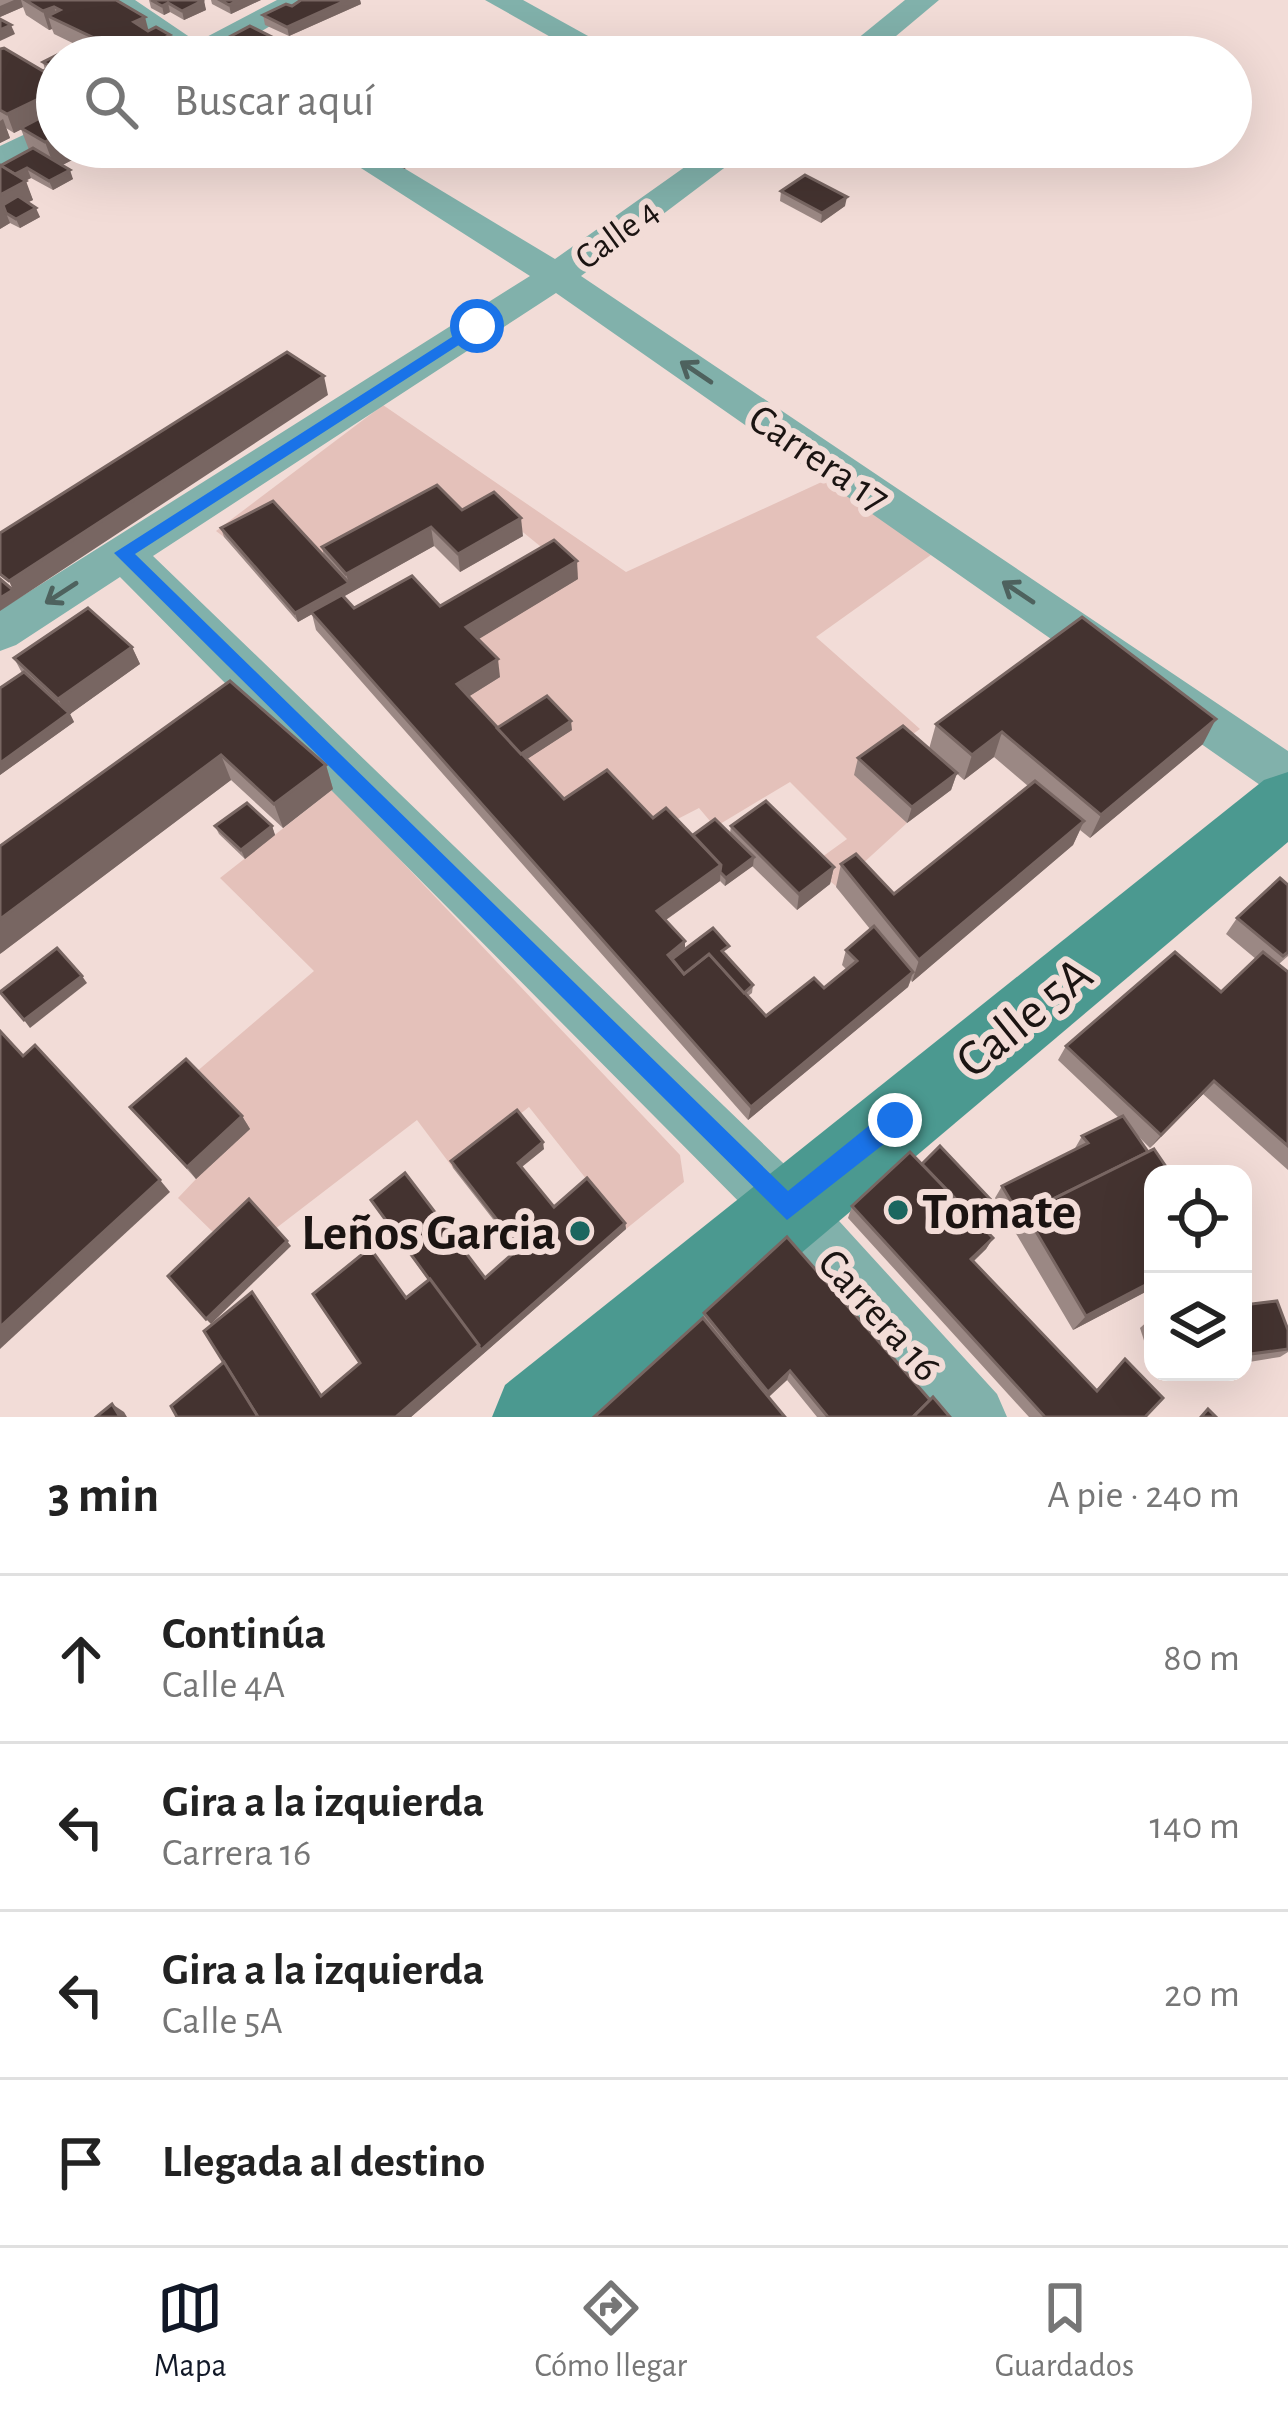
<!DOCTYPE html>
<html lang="es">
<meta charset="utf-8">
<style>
body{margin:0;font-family:"Alegreya Sans",sans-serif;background:#f2f2f2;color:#222}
.controls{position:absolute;right:36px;bottom:36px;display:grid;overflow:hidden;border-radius:24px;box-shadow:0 12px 48px #0002}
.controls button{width:108px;height:108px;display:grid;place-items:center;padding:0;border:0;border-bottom:3px solid #e0e0e0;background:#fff;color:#222;font:60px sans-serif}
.stop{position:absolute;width:36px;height:36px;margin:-27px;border:9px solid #1a73e8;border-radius:50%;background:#fff}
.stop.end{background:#1a73e8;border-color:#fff;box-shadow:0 3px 12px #0008}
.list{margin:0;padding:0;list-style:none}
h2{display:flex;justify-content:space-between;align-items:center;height:156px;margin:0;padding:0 48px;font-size:51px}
h2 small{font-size:39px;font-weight:400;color:#767676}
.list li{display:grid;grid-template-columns:78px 1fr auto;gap:36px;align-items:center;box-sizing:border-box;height:168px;padding:0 48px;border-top:3px solid #e0e0e0}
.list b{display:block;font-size:45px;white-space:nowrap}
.list p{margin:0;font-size:39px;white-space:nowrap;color:#767676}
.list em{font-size:39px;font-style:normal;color:#767676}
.icon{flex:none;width:66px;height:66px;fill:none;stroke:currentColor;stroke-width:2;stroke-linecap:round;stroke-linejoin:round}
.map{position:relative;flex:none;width:1288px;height:1417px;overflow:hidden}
.search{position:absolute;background:#fff;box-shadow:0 12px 48px #0002;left:36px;right:36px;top:36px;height:132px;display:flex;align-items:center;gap:30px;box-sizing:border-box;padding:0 42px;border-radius:66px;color:#767676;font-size:45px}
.sheet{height:828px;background:#fff}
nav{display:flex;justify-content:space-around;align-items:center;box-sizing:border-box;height:168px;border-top:3px solid #e0e0e0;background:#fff;font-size:33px;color:#767676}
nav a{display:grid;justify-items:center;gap:6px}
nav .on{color:#111827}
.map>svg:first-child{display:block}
.green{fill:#e4c1ba}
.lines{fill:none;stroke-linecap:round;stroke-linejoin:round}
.minor{fill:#81b1ab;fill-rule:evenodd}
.secondary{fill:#4b9990;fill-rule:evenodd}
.wall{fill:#9b8884}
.shaded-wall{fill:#786662}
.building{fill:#443330;stroke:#786662;stroke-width:3}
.oneway{stroke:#4e625e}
.route{fill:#1a73e8}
.poi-dot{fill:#1b665f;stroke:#f2dcd7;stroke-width:4.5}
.labels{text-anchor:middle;stroke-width:12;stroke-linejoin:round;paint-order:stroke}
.far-street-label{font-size:36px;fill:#1b1412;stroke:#f2dcd7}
.street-label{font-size:42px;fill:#1b1412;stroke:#f2dcd7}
.near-street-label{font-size:51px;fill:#1b1412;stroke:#f2dcd7}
.near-poi-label{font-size:51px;font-weight:bold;fill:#1b1412;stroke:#f2dcd7;text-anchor:start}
</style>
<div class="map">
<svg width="1288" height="1417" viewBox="0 0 1288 1417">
<rect width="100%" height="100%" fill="#f2dcd7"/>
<!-- green -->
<g class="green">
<path d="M 383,405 L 626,572 L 839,474 L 942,547 L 816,637 L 920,729 L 855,775 L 907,823 L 837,887 L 811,865 L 847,839 L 790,782 L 715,827 L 699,808 L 666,825 L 566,816 L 460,702 L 469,645 L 556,559 L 497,511 L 326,565 L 276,511 L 224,537 L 216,531 Z"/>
<path d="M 333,789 L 680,1155 L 684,1182 L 626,1229 L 529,1107 L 453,1168 L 417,1120 L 275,1229 L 219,1238 L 178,1198 L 196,1179 L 195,1073 L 314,971 L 220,878 Z"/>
</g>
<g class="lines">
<!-- minor -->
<g class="minor">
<path d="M 100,0 L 135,0 L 197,42 L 277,0 L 315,0 L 217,57 L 177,57 Z"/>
<path d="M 485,0 L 523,0 L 626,57 L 586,57 Z"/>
<path d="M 905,0 L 939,0 L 871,57 L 835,57 Z"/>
<path d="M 57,119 L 57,143 L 0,170 L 0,146 Z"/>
<path d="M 328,147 L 369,147 L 555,259 L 713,147 L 752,147 L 581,276 L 1288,751 L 1288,798 L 1270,792 L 556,293 L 153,556 L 808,1187 L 997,1394 L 1007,1417 L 930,1417 L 766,1229 L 120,577 L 16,645 L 0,651 L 0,610 L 530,276 Z"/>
</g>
<!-- secondary -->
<path class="secondary" d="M 1288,772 L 1288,842 L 607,1417 L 492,1417 L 505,1385 L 1264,780 Z"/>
</g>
<!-- wall -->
<g class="wall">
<path d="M 0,0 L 116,0 L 175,53 L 168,57 L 80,57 L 91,52 L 54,34 L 52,29 L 49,30 L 26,15 L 23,7 L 0,17 Z"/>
<path d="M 149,0 L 203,0 L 206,10 L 184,20 L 170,12 L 164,15 L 151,8 Z"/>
<path d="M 211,0 L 261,0 L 231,14 L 212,4 Z"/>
<path d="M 301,0 L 360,0 L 361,4 L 289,36 L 265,25 L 263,15 L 292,6 Z"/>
<path d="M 276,39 L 278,49 L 263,57 L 230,57 L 220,52 L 218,43 Z"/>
<path d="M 0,49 L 43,71 L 45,70 L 43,62 L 71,57 L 57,147 L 110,147 L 112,152 L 88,165 L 76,158 L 62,165 L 73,179 L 53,190 L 31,178 L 25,181 L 33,200 L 28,202 L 40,217 L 20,228 L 10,223 L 0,229 L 29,150 L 21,129 L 14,133 L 6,128 L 10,138 L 0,143 Z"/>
<path d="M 367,147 L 428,147 L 429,155 L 404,169 Z"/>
<path d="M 781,191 L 845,206 L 821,223 L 780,201 Z"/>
<path d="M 462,510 L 523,536 L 460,572 L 434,546 L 343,597 L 354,608 L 440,606 L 578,579 L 478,639 L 500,677 L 468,697 L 497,728 L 572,730 L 527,759 L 564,799 L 653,818 L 693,835 L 730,833 L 731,826 L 834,867 L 830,884 L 797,910 L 752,866 L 725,886 L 720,881 L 666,920 L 685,949 L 728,954 L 726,955 L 753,985 L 752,993 L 748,996 L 766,1016 L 824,988 L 847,970 L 842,965 L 846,950 L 870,929 L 836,887 L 841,864 L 894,894 L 1028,786 L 994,757 L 964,780 L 945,763 L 957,773 L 951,790 L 907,823 L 854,775 L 858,758 L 929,749 L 936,724 L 1203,744 L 1090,838 L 1080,830 L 1073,845 L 912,982 L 911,980 L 908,987 L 748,1120 L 316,630 L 312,614 L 298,622 L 224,537 L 221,528 L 324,556 L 322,547 Z"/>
<path d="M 132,647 L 140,664 L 70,714 L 74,722 L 0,775 L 0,688 L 22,673 L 14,658 Z"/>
<path d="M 230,681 L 326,765 L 333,789 L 283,828 L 231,780 L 0,954 Z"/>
<path d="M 215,826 L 272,826 L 275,835 L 245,859 L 219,834 Z"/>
<path d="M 1288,885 L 1288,956 L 1279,964 L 1288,972 L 1288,1170 L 1203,1094 L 1150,1148 L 1136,1134 L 1153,1174 L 1153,1288 L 1073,1330 L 995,1198 L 1002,1186 L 1074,1150 L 1082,1136 L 1119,1118 L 1058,1060 L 1066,1046 L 1221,992 L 1256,959 L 1226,934 L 1237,918 Z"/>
<path d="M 130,1107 L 242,1116 L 250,1129 L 196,1179 Z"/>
<path d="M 544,1149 L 522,1167 L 554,1207 L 625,1223 L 626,1229 L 411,1417 L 177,1417 L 224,1362 L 260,1302 L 322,1395 L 360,1363 L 406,1298 L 428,1280 L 371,1200 L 485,1278 L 517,1250 L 453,1168 L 451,1161 Z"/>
<path d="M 922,1164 L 987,1205 L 974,1218 L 993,1238 L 986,1249 L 974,1261 L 1096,1390 L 1125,1359 L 1145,1417 L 1029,1417 L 848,1218 L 852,1206 Z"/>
<path d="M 1243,1305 L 1288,1330 L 1288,1352 L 1280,1357 L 1243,1363 Z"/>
<path d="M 704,1313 L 930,1400 L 950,1417 L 817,1417 L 787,1380 L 769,1397 L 703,1318 Z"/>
<path d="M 1151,1318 L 1153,1318 L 1153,1369 L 1140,1328 Z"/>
<path d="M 1154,1372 L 1180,1372 L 1155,1376 Z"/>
</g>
<!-- shaded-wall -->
<g class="shaded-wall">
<path d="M 14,0 L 21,0 L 23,7 L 0,17 L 0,6 Z"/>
<path d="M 204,0 L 206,10 L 184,20 L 182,11 Z"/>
<path d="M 239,0 L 261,0 L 231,14 L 229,5 Z"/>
<path d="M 347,0 L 360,0 L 361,4 L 289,36 L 287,27 Z"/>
<path d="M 168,3 L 170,12 L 164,15 L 162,6 Z"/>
<path d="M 54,7 L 59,21 L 48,16 L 52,29 L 49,30 L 43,11 Z"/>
<path d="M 145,17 L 150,36 L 134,22 Z"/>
<path d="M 11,25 L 15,34 L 0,41 L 0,30 Z"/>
<path d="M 170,35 L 175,53 L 168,57 L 131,57 L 130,55 Z"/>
<path d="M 276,39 L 278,49 L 263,57 L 245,57 Z"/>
<path d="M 57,90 L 57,112 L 14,133 L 7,114 Z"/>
<path d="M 3,119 L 10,138 L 0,143 L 0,121 Z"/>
<path d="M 57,136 L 57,147 L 72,147 L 76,158 L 55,169 L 45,142 Z"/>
<path d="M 82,147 L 110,147 L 112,152 L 88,165 Z"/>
<path d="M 425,147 L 428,147 L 429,155 L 404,169 L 403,159 Z"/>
<path d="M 27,168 L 31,178 L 13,187 L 9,178 Z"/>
<path d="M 70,170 L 73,179 L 53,190 L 49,181 Z"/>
<path d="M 26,181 L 33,200 L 6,213 L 10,223 L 0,229 L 0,195 Z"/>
<path d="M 847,197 L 845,206 L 821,223 L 822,213 Z"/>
<path d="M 36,208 L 40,217 L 20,228 L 16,219 Z"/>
<path d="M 324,376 L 328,395 L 0,611 L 0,598 L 13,590 L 9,581 Z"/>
<path d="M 521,518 L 523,536 L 460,572 L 458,554 Z"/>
<path d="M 431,527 L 434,546 L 298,622 L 295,613 L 349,583 L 346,574 Z"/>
<path d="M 577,561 L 578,579 L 469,645 L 466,627 Z"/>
<path d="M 132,647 L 140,664 L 70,714 L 74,722 L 0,775 L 0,763 L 67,715 L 58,699 Z"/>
<path d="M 498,659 L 500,677 L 460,702 L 457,684 Z"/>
<path d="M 1216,719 L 1203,744 L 1090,838 L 1101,815 Z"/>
<path d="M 571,721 L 572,730 L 518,765 L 517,756 Z"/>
<path d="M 1002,732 L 994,757 L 964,780 L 972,755 Z"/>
<path d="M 221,755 L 231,780 L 0,954 L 0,919 Z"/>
<path d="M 326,765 L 333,789 L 283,828 L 274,804 Z"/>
<path d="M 957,773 L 951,790 L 907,823 L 912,807 Z"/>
<path d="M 1084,821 L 1073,845 L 912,982 L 919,960 Z"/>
<path d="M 272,826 L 275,835 L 245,859 L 241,850 Z"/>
<path d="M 754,857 L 753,866 L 725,886 L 726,878 Z"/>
<path d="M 721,865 L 720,881 L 657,926 L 657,911 Z"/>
<path d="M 834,867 L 830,884 L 797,910 L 799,894 Z"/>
<path d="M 685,941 L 685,957 L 671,967 L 668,955 Z"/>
<path d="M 913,972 L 908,987 L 748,1120 L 751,1107 Z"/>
<path d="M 82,976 L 87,983 L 30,1028 L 24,1020 Z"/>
<path d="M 1214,1081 L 1203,1094 L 1150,1148 L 1161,1135 Z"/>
<path d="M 242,1116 L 250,1129 L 196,1179 L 187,1167 Z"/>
<path d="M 543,1142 L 544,1149 L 519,1169 L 518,1163 Z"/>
<path d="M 160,1180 L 170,1192 L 0,1349 L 0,1327 Z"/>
<path d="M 625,1223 L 626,1229 L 411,1417 L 396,1417 Z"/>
<path d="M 993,1238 L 986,1249 L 964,1270 L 971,1259 Z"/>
<path d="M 287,1241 L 291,1246 L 211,1324 L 206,1319 Z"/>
<path d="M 1153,1281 L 1153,1288 L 1073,1330 L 1086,1316 Z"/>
<path d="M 790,1371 L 787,1380 L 765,1400 L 768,1392 Z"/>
<path d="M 112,1404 L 124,1412 L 127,1417 L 120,1417 Z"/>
</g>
<!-- building -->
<g class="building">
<path d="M 25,0 L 116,0 L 145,17 L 134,22 L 148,31 L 156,27 L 170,35 L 130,55 L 48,16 L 60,10 L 54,7 L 43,11 Z"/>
<path d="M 151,0 L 204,0 L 182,11 L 168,3 L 162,6 Z"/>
<path d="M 220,0 L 239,0 L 229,5 Z"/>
<path d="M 301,0 L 347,0 L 287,27 L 263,15 L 286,4 L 292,6 Z"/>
<path d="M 0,19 L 11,25 L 0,30 Z"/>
<path d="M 250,26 L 276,39 L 244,56 L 218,43 Z"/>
<path d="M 102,47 L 120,57 L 80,57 Z"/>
<path d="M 4,48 L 43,71 L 57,64 L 57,90 L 7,114 L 0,110 L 0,49 Z"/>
<path d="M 63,52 L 71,57 L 57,57 L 57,64 L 52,67 L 43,62 Z"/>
<path d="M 57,109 L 57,136 L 45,142 L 21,128 Z"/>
<path d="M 382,147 L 425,147 L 403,159 Z"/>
<path d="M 33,148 L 70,170 L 49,181 L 27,168 L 15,174 L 0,166 Z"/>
<path d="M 0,165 L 26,181 L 0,195 Z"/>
<path d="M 805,175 L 847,197 L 822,213 L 781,191 Z"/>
<path d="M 18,196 L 36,208 L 16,219 L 6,213 L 3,205 Z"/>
<path d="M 287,352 L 324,376 L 9,581 L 0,574 L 0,533 Z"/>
<path d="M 437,485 L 462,510 L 494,492 L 521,518 L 458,554 L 431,527 L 346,574 L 322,547 Z"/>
<path d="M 273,501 L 349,583 L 295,613 L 221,528 Z"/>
<path d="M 554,540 L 577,561 L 466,627 L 498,659 L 457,684 L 564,799 L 607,770 L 653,818 L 666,808 L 721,865 L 657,911 L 685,941 L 668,955 L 684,974 L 709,954 L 766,1016 L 814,978 L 824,988 L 857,961 L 846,950 L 874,926 L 913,972 L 751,1107 L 311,612 L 342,595 L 354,608 L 412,576 L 440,606 Z"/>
<path d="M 0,579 L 13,590 L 0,598 Z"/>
<path d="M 88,608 L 132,647 L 58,699 L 14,658 Z"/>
<path d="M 1082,617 L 1216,719 L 1101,815 L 1002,732 L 972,755 L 936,724 Z"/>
<path d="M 24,672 L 69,713 L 0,763 L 0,688 Z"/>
<path d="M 230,681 L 326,765 L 274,804 L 221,755 L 0,919 L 0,846 Z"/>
<path d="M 547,696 L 571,721 L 521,754 L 497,728 Z"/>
<path d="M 903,726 L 957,773 L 912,807 L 858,758 Z"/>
<path d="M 1035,781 L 1084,821 L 919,960 L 841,864 L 856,854 L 894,894 Z"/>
<path d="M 766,801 L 834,867 L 799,894 L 731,826 Z"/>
<path d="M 247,803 L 272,826 L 241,850 L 215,826 Z"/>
<path d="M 715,819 L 754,857 L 726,878 L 720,872 L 721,865 L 693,835 Z"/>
<path d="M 1280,878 L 1288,885 L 1288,952 L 1283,956 L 1237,918 Z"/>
<path d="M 713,928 L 729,946 L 722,951 L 753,985 L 744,993 L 709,954 L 684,974 L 672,959 Z"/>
<path d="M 57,948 L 82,976 L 24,1020 L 0,992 Z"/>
<path d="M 1175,952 L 1221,992 L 1263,952 L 1288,972 L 1288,1146 L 1214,1081 L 1161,1135 L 1066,1046 Z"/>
<path d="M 0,1031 L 23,1056 L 35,1045 L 160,1180 L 0,1327 Z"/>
<path d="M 186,1059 L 242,1116 L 187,1167 L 130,1107 Z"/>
<path d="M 517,1110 L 543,1142 L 518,1163 L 554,1207 L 587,1178 L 625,1223 L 481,1350 L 371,1200 L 405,1173 L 485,1278 L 519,1248 L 451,1161 Z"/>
<path d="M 1123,1116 L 1148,1152 L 1025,1213 L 1021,1218 L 1002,1186 L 1088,1143 L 1082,1136 Z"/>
<path d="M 940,1146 L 990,1199 L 972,1216 L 922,1164 Z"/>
<path d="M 1154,1149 L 1171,1174 L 1153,1174 L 1153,1281 L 1086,1316 L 1025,1213 Z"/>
<path d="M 910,1152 L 993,1238 L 971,1259 L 1097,1391 L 1125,1359 L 1163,1398 L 1145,1417 L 1045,1417 L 852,1206 Z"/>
<path d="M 249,1199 L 287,1241 L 206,1319 L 168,1276 Z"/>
<path d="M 787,1237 L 930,1400 L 913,1417 L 828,1417 L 790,1371 L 768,1392 L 704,1313 Z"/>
<path d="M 370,1248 L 406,1298 L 430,1279 L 479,1345 L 396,1417 L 258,1417 L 204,1331 L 252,1292 L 321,1396 L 360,1363 L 313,1294 Z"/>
<path d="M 1277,1301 L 1288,1330 L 1288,1349 L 1243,1355 L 1243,1305 Z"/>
<path d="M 703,1318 L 785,1417 L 594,1417 Z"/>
<path d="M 224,1362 L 258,1417 L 177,1417 L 171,1406 Z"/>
<path d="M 933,1397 L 950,1417 L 913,1417 Z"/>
<path d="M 112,1404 L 120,1417 L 96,1417 Z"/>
<path d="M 1208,1409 L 1216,1417 L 1201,1417 Z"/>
</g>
<!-- one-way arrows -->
<defs><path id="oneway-shaft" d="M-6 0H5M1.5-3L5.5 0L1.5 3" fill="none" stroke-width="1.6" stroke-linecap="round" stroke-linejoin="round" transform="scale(3)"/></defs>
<g class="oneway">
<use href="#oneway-shaft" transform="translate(696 372) rotate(-146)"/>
<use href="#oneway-shaft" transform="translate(1018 592) rotate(-146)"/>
<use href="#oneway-shaft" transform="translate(61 593) rotate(147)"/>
</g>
<!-- route -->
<path class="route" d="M 477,321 L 482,323 L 482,330 L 135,554 L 788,1191 L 886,1112 L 903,1112 L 903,1129 L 787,1220 L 114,553 Z"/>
<!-- markers -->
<g class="poi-dot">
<circle cx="898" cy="1210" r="12"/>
<circle cx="580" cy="1231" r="12"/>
</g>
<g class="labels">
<!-- far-street labels -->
<g class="far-street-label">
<text transform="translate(616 233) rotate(-36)" y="13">Calle 4</text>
</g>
<!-- street labels -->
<g class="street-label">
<text transform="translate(820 457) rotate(34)" y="15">Carrera 17</text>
<text transform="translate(881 1314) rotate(48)" y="15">Carrera 16</text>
</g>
<!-- near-street labels -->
<g class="near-street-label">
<text transform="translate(1023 1016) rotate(-39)" y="18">Calle 5A</text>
</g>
<!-- near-poi labels -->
<g class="near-poi-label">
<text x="922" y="1228">Tomate</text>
<text x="556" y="1249" text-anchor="end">Leños Garcia</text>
</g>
</g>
</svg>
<div class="controls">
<button><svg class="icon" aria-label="locate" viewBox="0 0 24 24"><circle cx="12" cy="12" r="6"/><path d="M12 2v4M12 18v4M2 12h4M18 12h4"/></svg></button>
<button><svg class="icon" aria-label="layers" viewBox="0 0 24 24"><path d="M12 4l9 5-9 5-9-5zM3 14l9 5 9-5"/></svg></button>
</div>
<div class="stop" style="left:477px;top:326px"></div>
<div class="stop end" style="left:895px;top:1120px"></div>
<div class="search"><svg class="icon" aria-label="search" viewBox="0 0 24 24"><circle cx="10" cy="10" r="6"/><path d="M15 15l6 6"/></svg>Buscar aquí</div>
</div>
<section class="sheet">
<h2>3 min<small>A pie · 240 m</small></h2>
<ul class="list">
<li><svg class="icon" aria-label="ahead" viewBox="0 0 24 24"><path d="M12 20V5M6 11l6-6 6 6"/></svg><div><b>Continúa</b><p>Calle 4A</p></div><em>80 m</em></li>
<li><svg class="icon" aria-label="left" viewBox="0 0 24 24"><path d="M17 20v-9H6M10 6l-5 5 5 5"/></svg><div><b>Gira a la izquierda</b><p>Carrera 16</p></div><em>140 m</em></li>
<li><svg class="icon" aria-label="left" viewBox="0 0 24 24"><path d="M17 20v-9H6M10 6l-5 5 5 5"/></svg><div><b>Gira a la izquierda</b><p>Calle 5A</p></div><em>20 m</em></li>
<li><svg class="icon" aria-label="arrive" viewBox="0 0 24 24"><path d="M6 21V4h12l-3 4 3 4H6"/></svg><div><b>Llegada al destino</b></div></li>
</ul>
</section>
<nav>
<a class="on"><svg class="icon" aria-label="map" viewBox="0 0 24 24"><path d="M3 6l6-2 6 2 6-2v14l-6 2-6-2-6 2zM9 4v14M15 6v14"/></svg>Mapa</a>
<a><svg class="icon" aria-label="directions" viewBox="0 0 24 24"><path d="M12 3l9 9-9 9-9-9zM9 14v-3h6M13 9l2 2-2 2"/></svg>Cómo llegar</a>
<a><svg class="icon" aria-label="saved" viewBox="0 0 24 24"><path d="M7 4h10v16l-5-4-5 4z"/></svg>Guardados</a>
</nav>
